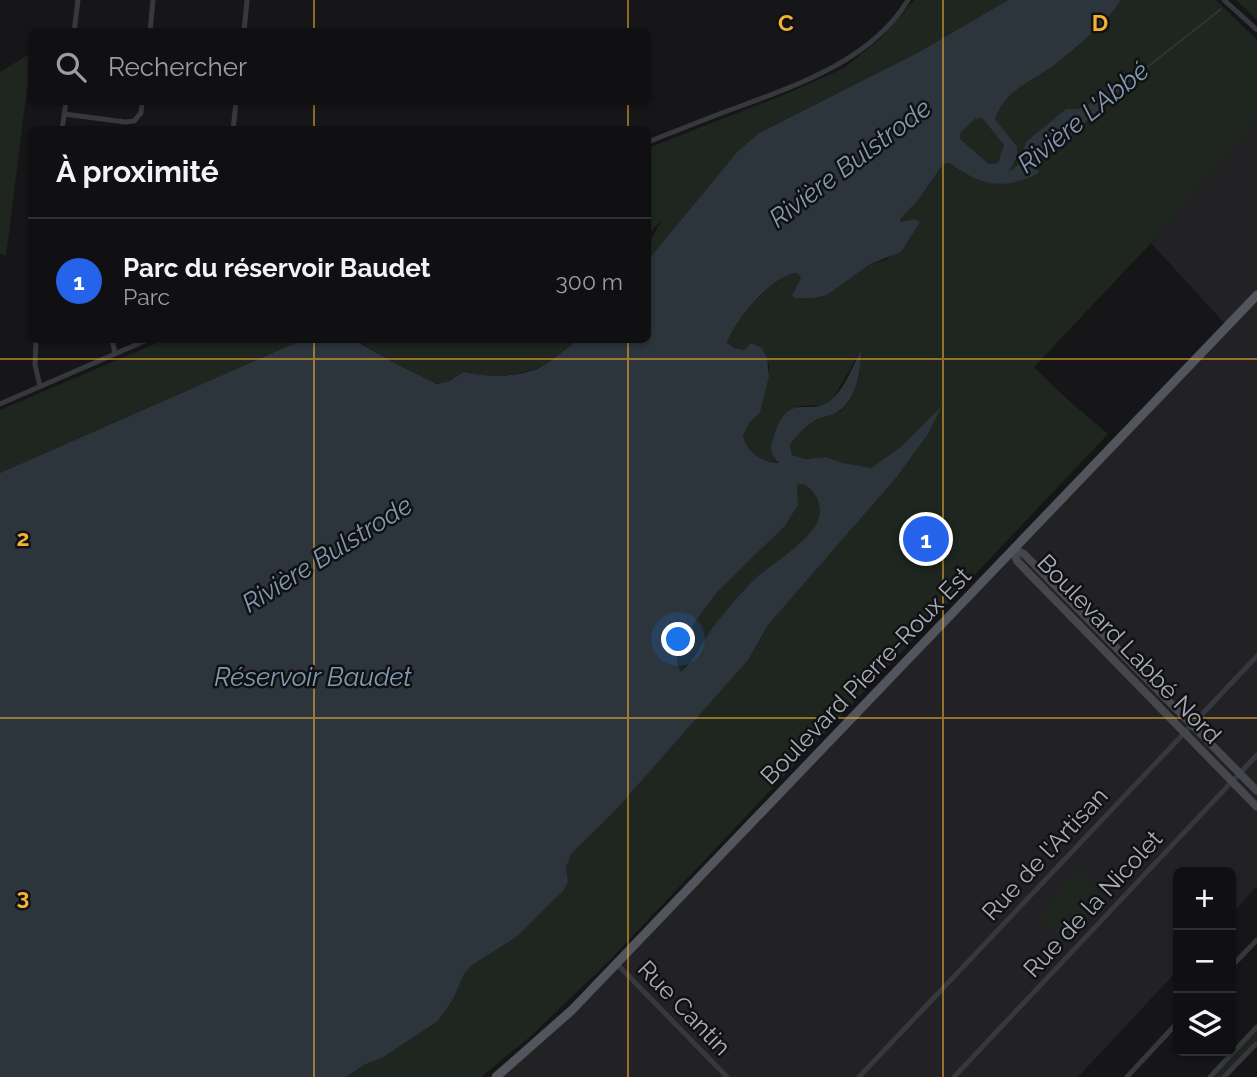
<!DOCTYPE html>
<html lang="fr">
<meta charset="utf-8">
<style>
body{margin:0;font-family:Raleway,sans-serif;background:#19191b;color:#f1f3f6}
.controls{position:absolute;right:21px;bottom:21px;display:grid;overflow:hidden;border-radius:10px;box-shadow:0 2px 5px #0004}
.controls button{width:63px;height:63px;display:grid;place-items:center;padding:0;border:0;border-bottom:2px solid #303032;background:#101012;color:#f1f3f6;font:35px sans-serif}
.you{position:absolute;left:679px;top:640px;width:24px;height:24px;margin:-18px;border:5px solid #fff;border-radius:50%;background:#1a73e8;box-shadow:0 0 0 10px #1a73e833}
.badge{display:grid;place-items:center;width:46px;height:46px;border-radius:50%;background:#2563eb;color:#fff;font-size:23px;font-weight:700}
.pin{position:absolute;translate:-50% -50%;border:4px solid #fff;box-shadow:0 2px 7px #0006}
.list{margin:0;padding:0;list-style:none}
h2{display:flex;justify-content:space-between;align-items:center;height:91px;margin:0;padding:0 28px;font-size:30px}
h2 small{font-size:23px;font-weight:400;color:#9c9d9f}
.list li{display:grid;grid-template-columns:46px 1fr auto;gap:21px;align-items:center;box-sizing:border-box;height:126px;padding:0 28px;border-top:2px solid #303032}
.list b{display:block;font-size:26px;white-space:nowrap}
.list p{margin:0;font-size:23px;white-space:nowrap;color:#9c9d9f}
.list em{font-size:23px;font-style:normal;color:#9c9d9f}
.icon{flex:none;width:38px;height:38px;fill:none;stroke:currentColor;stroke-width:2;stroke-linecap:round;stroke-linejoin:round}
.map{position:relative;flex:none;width:1257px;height:1077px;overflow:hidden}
.search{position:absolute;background:#101012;box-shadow:0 2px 5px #0004;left:28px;top:28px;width:623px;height:77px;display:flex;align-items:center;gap:18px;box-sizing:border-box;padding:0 24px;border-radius:10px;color:#9c9d9f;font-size:26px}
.panel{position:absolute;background:#101012;box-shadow:0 2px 5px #0004;left:28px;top:126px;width:623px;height:217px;border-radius:10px}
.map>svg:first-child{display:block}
.built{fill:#222225}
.green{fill:#1e261f}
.water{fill:#2c353c;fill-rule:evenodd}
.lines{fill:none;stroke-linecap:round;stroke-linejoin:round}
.stream{stroke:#2c353c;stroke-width:2}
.street{stroke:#37383d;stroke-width:5}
.secondary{stroke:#45474d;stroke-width:8}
.primary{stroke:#53555c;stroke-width:9}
.grid{fill:none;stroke:#f2b134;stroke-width:2;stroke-opacity:0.55}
.labels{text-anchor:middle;stroke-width:5;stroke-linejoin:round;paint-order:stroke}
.street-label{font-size:24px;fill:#a8adb8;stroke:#111113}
.water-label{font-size:26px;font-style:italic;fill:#7f9bb3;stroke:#111113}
.grid-label{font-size:23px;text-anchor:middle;font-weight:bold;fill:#f2b134;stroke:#111113;stroke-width:5;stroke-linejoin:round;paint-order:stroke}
</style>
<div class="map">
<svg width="1257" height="1077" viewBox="0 0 1257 1077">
<rect width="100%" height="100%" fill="#161618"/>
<!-- built -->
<path class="built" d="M 1257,119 L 1257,886 L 1231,915 L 1231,872 L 1178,872 L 1178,970 L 1078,1077 L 496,1077 L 572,1010 L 1227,326 L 1151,243 Z"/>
<!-- green -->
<g class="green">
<path d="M 914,0 L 1008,0 L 919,52 L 759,133 L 737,152 L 648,260 C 647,239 654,238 661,220 L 648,235 L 648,148 L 786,94 L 844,68 L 882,37 Z"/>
<path d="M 1121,0 L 1216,0 L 1257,40 L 1257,120 L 1151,243 L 1034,367 L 1068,400 L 1108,434 L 607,963 L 532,1035 L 481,1077 L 346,1077 L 366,1064 L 382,1058 L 438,1021 L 464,974 L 472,965 L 515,938 L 568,881 L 566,868 L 571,854 L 614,812 L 748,660 L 768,625 L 896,478 L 928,434 L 940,409 L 902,446 L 871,468 L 843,463 L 825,457 L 805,459 L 792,455 L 790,445 C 797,435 807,424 818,419 C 825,416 833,416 839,412 C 856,401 862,371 860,352 L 834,397 L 824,405 L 798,406 L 780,462 C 762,463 748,453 743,436 L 749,423 L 760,413 L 769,377 L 769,363 L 744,350 L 734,348 L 727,343 C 735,320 772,276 797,273 L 802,278 L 792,295 L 827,295 L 870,264 L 888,259 L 915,219 L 900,222 L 899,219 L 919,199 L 943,164 L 948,163 C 983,186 1001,190 1039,172 L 1036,167 L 1045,153 L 1060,145 L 1127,83 L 1079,109 L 1028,160 L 1028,164 L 1022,162 L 1014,170 L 1008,172 L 1017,156 L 995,119 C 1007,88 1024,86 1050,68 C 1071,54 1107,21 1121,0 Z"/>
<path d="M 1236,0 L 1257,0 L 1257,20 Z"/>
<path d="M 31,53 L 31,57 L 6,256 L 0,254 L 0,72 Z"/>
<path d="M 982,118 L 1004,145 L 999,163 L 989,164 L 960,139 L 960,133 L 975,119 Z"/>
<path d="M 164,340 L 302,340 L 0,473 L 0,410 Z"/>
<path d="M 354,340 L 575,340 L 573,344 C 564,351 553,362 542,366 C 517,377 490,378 464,372 C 457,376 448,383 439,383 C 421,384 374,348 354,340 Z"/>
<path d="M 803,484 C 816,492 823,505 818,520 C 811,539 775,563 759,575 C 728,601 707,642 681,672 L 677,664 L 678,652 L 695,622 L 718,591 L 785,526 L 798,505 L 797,485 Z"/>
<path d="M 1083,865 L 1088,867 L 1085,878 L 1106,903 L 1066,945 L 1040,914 L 1075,872 Z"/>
<path d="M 1257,1031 L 1257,1039 L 1221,1077 L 1213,1077 Z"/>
</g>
<!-- water -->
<path class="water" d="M 1008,0 L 1121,0 C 1108,21 1070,54 1050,68 C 1025,85 1006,90 995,119 L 1017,147 L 1017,156 L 1009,172 L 1022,162 L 1028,163 L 1023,153 L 1026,142 L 1066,109 L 1079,109 L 1132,79 L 1060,146 L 1045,153 L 1036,167 L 1039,172 L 1037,174 C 1000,191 981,185 949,163 L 943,164 L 919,199 L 900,219 L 900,222 L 915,219 L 920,222 L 901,252 L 870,264 L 827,295 L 814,298 L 794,298 L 792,295 L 801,278 L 797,273 C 772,275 735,320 727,343 L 734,348 L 744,350 L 751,343 L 762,348 L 767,358 L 769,377 L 760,413 L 749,423 L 743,436 C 748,453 761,462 779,463 C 772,456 769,450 773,439 C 788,386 810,421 833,398 C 846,386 853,366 861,350 C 861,370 857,399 839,411 C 833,416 825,416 818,419 C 807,424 797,435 790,445 L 792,455 L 805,459 L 825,457 L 843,463 L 871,468 L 902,446 L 942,406 L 928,434 L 896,478 L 768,625 L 748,660 L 614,812 L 571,854 L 566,868 L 568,881 L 563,891 L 515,938 L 472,965 L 464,974 L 453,999 L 438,1021 L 382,1058 L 366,1064 L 346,1077 L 0,1077 L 0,473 L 302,340 L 329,341 L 354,340 L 398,365 L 437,384 L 449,381 L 464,372 C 489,378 524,378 546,364 C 556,358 564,350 573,344 L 575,340 L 648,340 L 648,260 L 737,152 L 759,133 L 919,52 ZM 982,118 L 1004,145 L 998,163 L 989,164 L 960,139 L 960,133 L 975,119 ZM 803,484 C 816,491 823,505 818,520 C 811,539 775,563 759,575 C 745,587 720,617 709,633 C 700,647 693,660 681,672 L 677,664 L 678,652 L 695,622 L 718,591 L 785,526 L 798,505 L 797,485 Z"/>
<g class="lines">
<!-- stream -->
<path class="stream" d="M 1131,80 L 1221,9"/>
<!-- street -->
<g class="street">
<path d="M 1224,0 L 1257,30"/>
<path d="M 74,32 L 78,0"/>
<path d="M 150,32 L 153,0"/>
<path d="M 244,32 L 247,0"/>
<path d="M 64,114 L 125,122 L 134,121 L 141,113 L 142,102"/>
<path d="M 62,130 L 66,102"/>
<path d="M 233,130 L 236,102"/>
<path d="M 648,142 C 678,130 708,118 738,107 C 798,85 873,59 908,0"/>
<path d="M 36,340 L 35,365 L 40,386"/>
<path d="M 112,340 L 115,353"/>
<path d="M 0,404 L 147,340"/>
<path d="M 617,964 L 727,1077"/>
<path d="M 1231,967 L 1257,940"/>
<path d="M 859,1077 L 1257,656"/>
<path d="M 954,1077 L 1257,755"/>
<path d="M 1127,1077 L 1178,1022"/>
<path d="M 1210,1077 L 1257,1027"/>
<path d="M 1224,1077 L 1257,1043"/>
</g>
<!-- secondary -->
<g class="secondary">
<path d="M 1014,550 L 1017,561 L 1257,807"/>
<path d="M 1014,550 L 1024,554 L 1257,791"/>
</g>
<!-- primary -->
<path class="primary" d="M 496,1077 L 572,1010 L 1257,295"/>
</g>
<!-- grid -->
<path class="grid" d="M 314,0 L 314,32M 628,0 L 628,32M 943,0 L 943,1077M 314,102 L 314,130M 628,102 L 628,130M 314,340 L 314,1077M 628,340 L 628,1077M 0,359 L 1257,359M 0,718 L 1257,718"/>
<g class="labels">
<!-- street labels -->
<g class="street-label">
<text transform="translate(1129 649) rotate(46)" y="8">Boulevard Labbé Nord</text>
<text transform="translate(866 676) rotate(-46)" y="8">Boulevard Pierre-Roux Est</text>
<text transform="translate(1045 854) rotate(-47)" y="8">Rue de l'Artisan</text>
<text transform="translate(1093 904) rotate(-47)" y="8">Rue de la Nicolet</text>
<text transform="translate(684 1008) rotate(46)" y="8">Rue Cantin</text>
</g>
<!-- water labels -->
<g class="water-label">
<text transform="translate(1083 117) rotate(-39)" y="9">Rivière L'Abbé</text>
<text transform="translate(850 163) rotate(-37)" y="9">Rivière Bulstrode</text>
<text transform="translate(327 554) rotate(-32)" y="9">Rivière Bulstrode</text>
<text x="313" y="686">Réservoir Baudet</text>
</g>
</g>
<g class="grid-label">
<text x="786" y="31">C</text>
<text x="1100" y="31">D</text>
<text x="23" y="546">2</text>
<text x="23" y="905">3</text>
</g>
</svg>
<div class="controls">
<button>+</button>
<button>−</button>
<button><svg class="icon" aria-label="layers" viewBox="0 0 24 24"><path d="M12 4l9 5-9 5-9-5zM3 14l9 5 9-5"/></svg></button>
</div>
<div class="you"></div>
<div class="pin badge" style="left:926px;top:539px">1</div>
<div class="search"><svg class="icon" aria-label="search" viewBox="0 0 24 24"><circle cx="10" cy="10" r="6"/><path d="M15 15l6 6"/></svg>Rechercher</div>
<section class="panel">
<h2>À proximité<small></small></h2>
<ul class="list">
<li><span class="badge">1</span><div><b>Parc du réservoir Baudet</b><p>Parc</p></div><em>300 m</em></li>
</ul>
</section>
</div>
